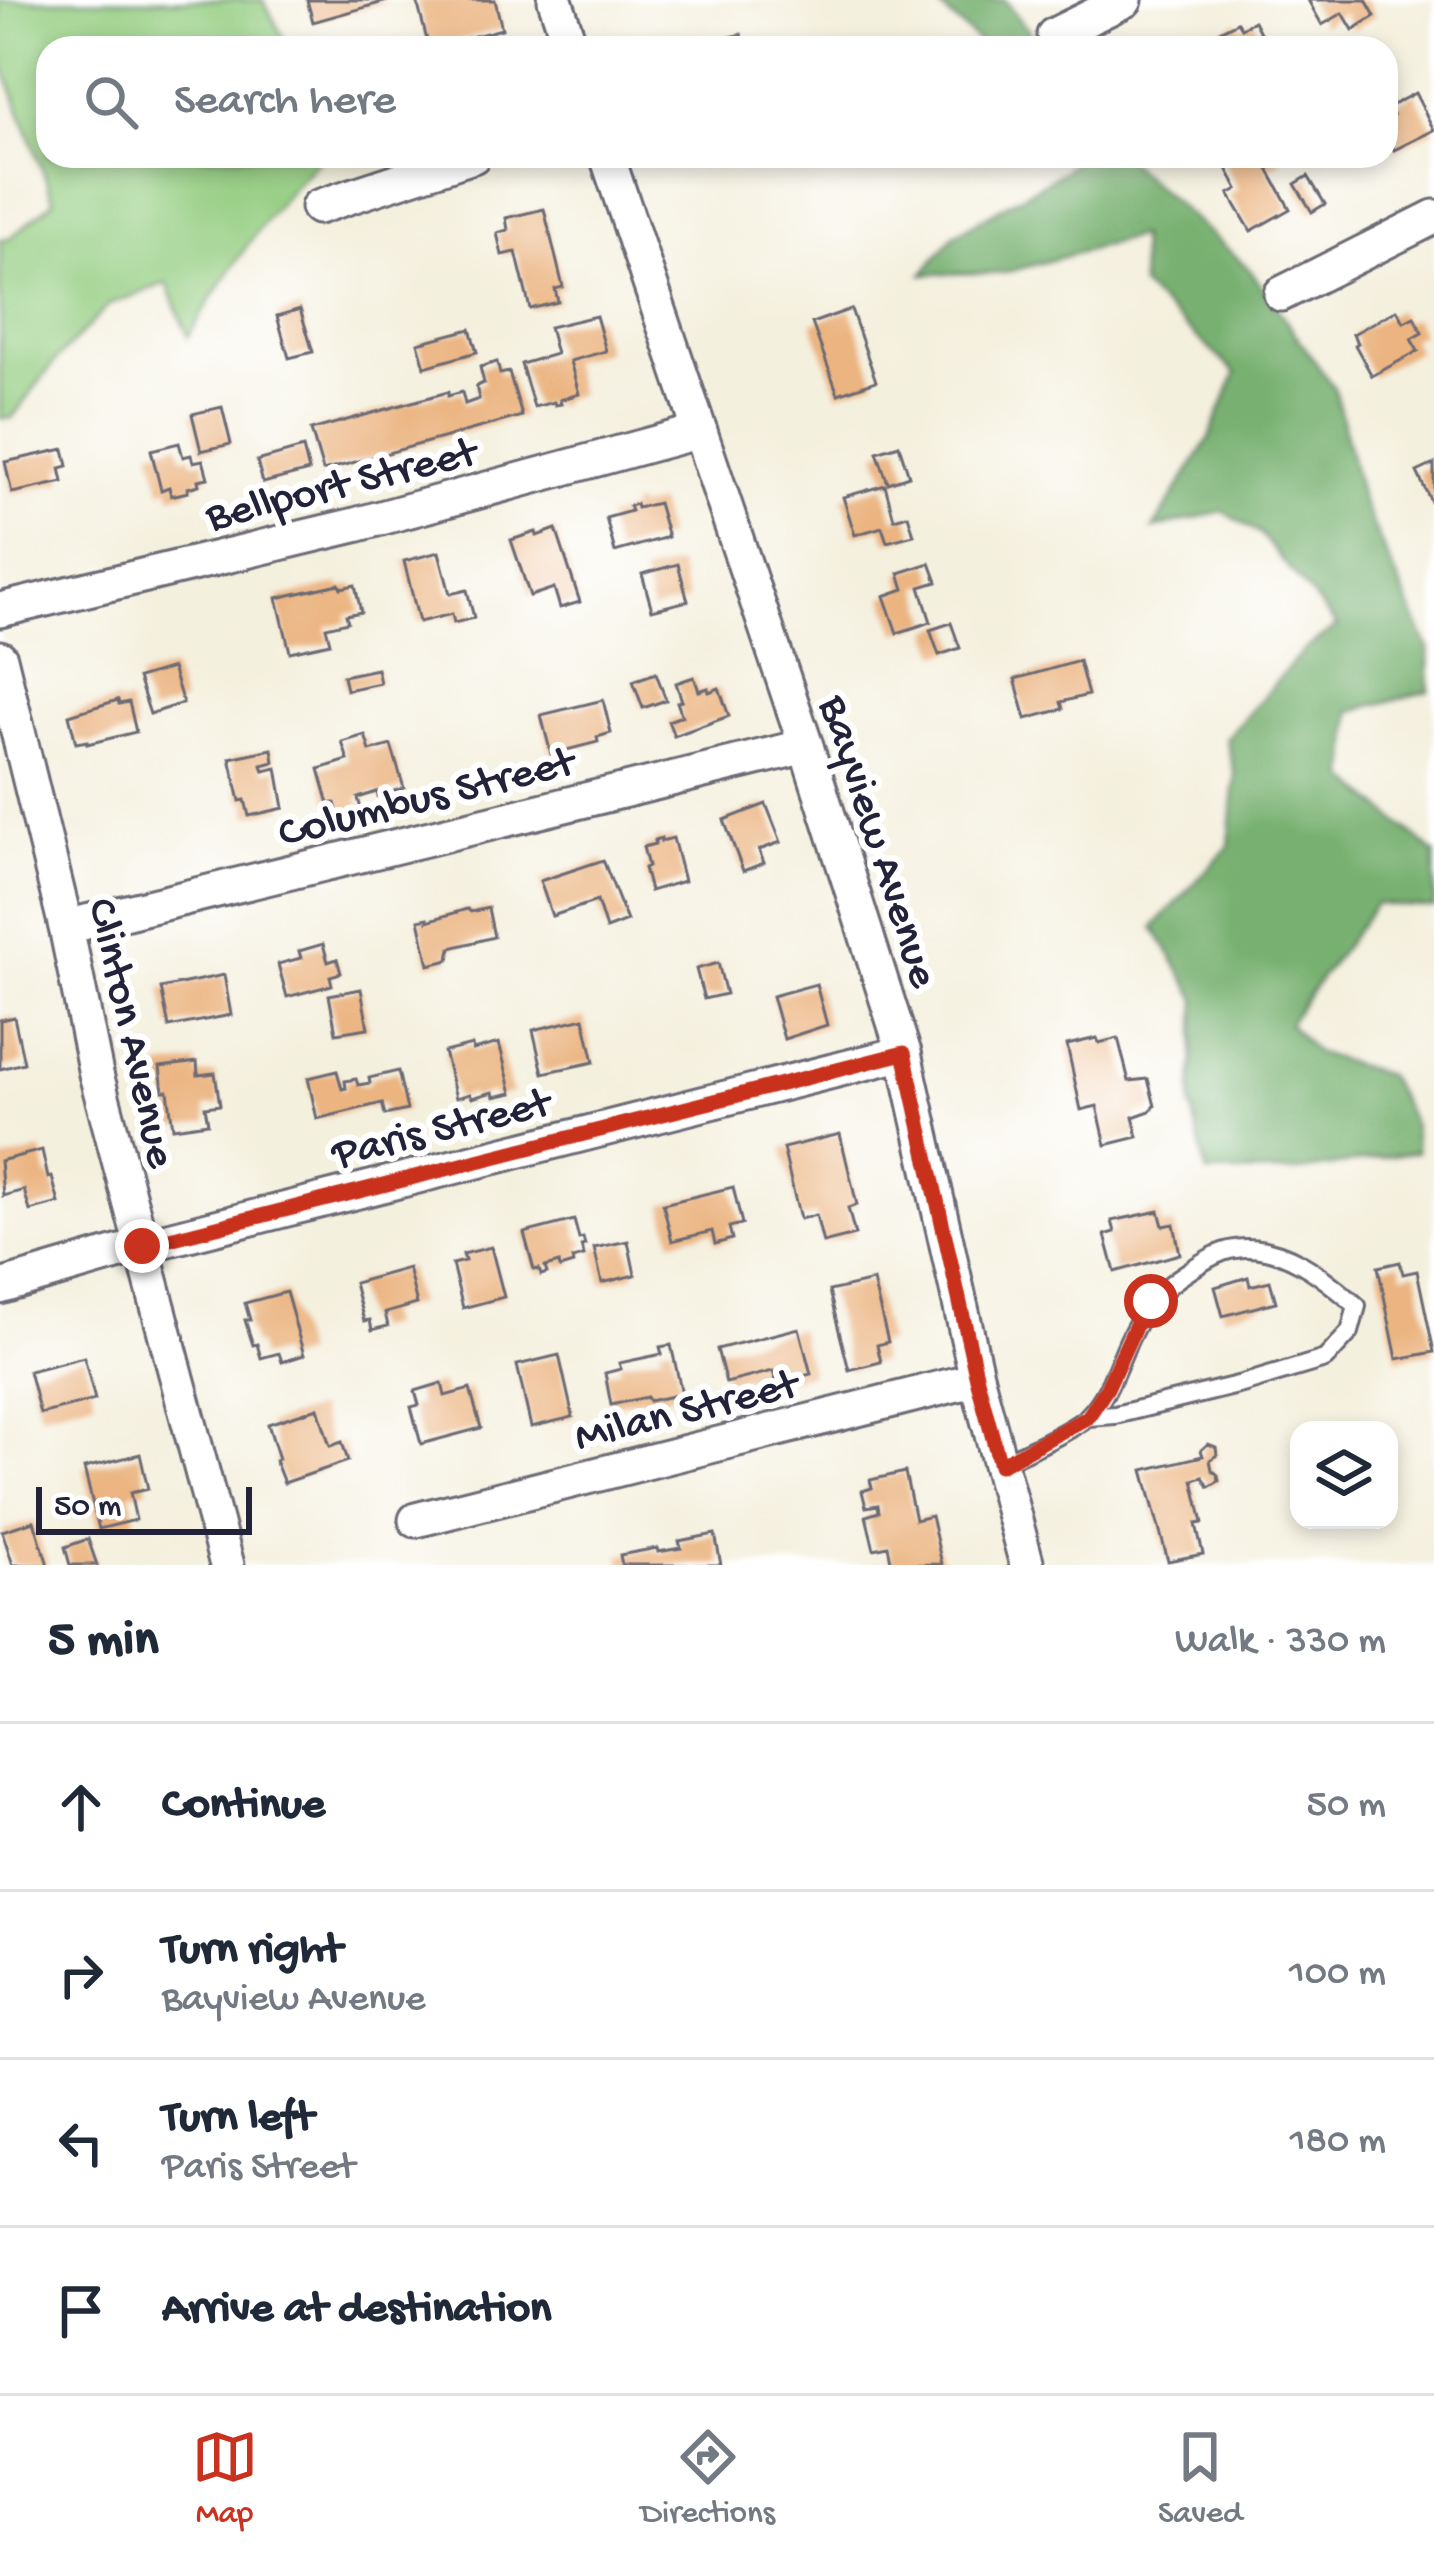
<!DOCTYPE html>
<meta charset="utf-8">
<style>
body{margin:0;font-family:"Gochi Hand",sans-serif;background:#f2f2f3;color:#1f2937}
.controls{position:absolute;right:36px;bottom:36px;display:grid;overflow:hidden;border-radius:24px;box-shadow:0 6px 18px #0003}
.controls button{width:108px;height:108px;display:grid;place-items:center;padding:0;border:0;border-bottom:3px solid #e0e1e3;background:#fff;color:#1f2937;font:60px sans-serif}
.scale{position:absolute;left:36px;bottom:30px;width:216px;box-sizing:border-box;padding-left:12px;border:6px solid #22223b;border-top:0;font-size:33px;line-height:42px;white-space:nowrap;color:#22223b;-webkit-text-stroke:9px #fff;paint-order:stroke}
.stop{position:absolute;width:36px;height:36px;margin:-27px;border:9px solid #c8321e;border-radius:50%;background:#fff}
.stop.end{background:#c8321e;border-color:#fff;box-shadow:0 3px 12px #0008}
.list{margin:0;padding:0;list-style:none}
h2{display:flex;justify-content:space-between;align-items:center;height:156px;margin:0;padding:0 48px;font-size:51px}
h2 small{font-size:39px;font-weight:400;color:#747a83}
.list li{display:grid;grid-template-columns:78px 1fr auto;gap:36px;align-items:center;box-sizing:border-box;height:168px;padding:0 48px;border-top:3px solid #e0e1e3}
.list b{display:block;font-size:45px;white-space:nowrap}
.list p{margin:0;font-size:39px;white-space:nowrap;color:#747a83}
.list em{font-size:39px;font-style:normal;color:#747a83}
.icon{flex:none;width:66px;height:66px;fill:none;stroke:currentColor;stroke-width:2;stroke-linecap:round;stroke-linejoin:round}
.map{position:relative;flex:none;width:1434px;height:1565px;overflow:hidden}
.search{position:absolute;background:#fff;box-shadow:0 6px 18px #0003;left:36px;right:36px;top:36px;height:132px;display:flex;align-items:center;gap:30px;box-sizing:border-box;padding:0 42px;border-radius:36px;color:#747a83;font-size:45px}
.sheet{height:828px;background:#fff}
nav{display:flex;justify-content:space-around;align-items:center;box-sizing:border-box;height:168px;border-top:3px solid #e0e1e3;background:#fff;font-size:33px;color:#747a83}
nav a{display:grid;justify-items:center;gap:6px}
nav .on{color:#c8321e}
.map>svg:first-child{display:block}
.green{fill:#94cd81;stroke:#5b785e;stroke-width:3}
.forest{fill:#77b06f;stroke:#4c6955;stroke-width:3}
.building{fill:#ebb480}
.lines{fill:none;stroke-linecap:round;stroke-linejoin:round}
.lane-casing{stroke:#6c6a74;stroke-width:22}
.street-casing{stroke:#6c6a74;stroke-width:39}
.lane{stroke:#fff;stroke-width:16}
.street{stroke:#fff;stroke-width:33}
.route{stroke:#c8321e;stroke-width:15}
.labels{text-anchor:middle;stroke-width:12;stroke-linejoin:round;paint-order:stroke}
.street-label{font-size:45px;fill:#22223b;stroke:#fff}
</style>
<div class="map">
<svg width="1434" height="1565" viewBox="0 0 1434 1565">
<rect width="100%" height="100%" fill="#fff"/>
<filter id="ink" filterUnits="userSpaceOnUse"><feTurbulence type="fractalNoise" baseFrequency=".00833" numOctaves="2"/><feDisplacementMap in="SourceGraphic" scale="24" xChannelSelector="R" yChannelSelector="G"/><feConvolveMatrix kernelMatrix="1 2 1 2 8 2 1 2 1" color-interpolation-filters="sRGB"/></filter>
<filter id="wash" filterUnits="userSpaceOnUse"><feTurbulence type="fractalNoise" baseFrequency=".004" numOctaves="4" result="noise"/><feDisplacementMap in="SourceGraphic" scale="48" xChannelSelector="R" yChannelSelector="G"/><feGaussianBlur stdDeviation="2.7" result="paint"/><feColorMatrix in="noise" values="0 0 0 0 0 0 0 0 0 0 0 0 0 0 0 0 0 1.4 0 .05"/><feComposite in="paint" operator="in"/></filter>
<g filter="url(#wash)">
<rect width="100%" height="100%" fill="#f4f0de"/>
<!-- green -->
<path class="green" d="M 0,0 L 263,0 L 289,48 L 48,48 L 48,156 L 323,156 C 268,208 227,273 188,337 L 167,283 L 110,304 L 56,360 L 12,418 L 0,418 L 0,239 L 9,239 L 54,201 L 0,57 Z"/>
<!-- forest -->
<g class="forest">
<path d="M 932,0 L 1005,0 L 1042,48 L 985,48 Z"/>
<path d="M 1077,156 L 1126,156 L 1134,167 L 1248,267 L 1335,390 L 1361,499 L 1429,649 L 1429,691 L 1351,711 L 1347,778 L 1434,853 L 1434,908 L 1375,904 L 1288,1023 L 1315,1052 L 1387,1075 L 1412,1121 L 1417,1152 L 1295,1172 L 1207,1173 L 1191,1105 L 1197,999 L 1154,927 L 1229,846 L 1235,776 L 1226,739 L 1304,650 L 1337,626 L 1261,535 L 1223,511 L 1153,529 L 1208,440 L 1236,373 L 1141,286 L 1139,236 L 1004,273 L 923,274 L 954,235 L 1064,171 Z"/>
</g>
<g id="blocks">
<!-- building -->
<g class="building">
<path d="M 307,0 L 387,0 L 387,1 L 313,22 Z"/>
<path d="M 420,0 L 495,0 L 502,29 L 429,48 L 417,1 Z"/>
<path d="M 1308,0 L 1366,0 L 1375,16 L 1353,30 L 1343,13 L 1322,25 Z"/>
<path d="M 1254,21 L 1268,48 L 1219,48 L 1215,41 L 1221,38 L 1218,32 L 1237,22 L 1241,28 Z"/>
<path d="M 741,34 L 745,48 L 695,48 L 695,47 Z"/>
<path d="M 1415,93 L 1434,130 L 1394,150 L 1386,133 L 1386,118 L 1393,115 L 1389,107 Z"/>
<path d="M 1228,156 L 1278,156 L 1281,162 L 1268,169 L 1290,209 L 1251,231 L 1229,194 L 1238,189 L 1222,159 Z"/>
<path d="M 1308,176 L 1325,204 L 1312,212 L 1295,184 Z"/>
<path d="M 544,209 L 563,287 L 555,289 L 558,302 L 530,309 L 516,252 L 502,255 L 497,233 L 508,230 L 506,218 Z"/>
<path d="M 300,309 L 313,352 L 289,358 L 277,316 Z"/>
<path d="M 851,309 L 876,381 L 838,394 L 812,323 Z"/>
<path d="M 1397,310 L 1404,322 L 1414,317 L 1422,333 L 1411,339 L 1418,351 L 1372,376 L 1355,345 L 1358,343 L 1353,334 Z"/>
<path d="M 596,316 L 606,351 L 570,361 L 579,394 L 560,400 L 561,404 L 555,405 L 554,402 L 534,407 L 521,364 L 556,354 L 549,327 Z"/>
<path d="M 470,329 L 477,352 L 425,367 L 418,343 Z"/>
<path d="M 497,362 L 500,374 L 509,372 L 522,416 L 323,471 L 311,430 L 448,392 L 448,396 L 462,392 L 465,404 L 479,399 L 476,386 L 484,383 L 480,367 Z"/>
<path d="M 222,407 L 231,444 L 201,451 L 192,414 Z"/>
<path d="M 179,443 L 183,457 L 191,455 L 193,462 L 203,460 L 208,478 L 198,480 L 199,485 L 188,488 L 188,492 L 171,496 L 169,487 L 161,490 L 151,450 Z"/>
<path d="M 899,445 L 909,476 L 888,483 L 877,452 Z"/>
<path d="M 303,448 L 309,471 L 263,483 L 257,461 Z"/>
<path d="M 64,449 L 68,466 L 60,468 L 63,482 L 12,493 L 5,462 Z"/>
<path d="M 1434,464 L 1434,508 L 1417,472 Z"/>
<path d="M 885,485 L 894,519 L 908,515 L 914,535 L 887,542 L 882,527 L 855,535 L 843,497 Z"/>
<path d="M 658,503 L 668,537 L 615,552 L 606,518 L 631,511 L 629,506 L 636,504 L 637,508 Z"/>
<path d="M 556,529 L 580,602 L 560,608 L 554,588 L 530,596 L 511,540 L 536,532 L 537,536 Z"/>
<path d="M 439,552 L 450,594 L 467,590 L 474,618 L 454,623 L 452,614 L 419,622 L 404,561 Z"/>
<path d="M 930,563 L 937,582 L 920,587 L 931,622 L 897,633 L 884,596 L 904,589 L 899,573 Z"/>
<path d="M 678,564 L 688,601 L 652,610 L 642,574 Z"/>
<path d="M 339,584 L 341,588 L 355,585 L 361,612 L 346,615 L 348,622 L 326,627 L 330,643 L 290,652 L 277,598 Z"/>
<path d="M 951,623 L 960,648 L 939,655 L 930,630 Z"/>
<path d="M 1079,661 L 1088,695 L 1061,702 L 1063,709 L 1026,719 L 1015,679 Z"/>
<path d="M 172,668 L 183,703 L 150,714 L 138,678 Z"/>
<path d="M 377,669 L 380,683 L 346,690 L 343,676 Z"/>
<path d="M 656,673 L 666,700 L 643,708 L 633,681 Z"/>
<path d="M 694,677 L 699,691 L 708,688 L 709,692 L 719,688 L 729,716 L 674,736 L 668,721 L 682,716 L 677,702 L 682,701 L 676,683 Z"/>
<path d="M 118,700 L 119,704 L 129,702 L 136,732 L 87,744 L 87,741 L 76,743 L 69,715 Z"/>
<path d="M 603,700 L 611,733 L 597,737 L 598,742 L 551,754 L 541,715 Z"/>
<path d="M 365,735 L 370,751 L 391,745 L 404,788 L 378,796 L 377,792 L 358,798 L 361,809 L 338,815 L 335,803 L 329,804 L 319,769 L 348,760 L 342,742 Z"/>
<path d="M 272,749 L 274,762 L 262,765 L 264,771 L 277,768 L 284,808 L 249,816 L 245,800 L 240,801 L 230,758 Z"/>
<path d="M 766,804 L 781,842 L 759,850 L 764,863 L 743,871 L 724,820 Z"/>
<path d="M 661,838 L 661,841 L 673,838 L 684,881 L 650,891 L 644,868 L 648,866 L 643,847 L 655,844 L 655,840 Z"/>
<path d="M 603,860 L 627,921 L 606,929 L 597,901 L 552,916 L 540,881 Z"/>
<path d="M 488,908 L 494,937 L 451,948 L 449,960 L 429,965 L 419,920 L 428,918 L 428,921 L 467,909 L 471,912 Z"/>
<path d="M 323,944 L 328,962 L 337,959 L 341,973 L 330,976 L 332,985 L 287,997 L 278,964 L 301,958 L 299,951 Z"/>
<path d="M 718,963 L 726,994 L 704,999 L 696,969 Z"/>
<path d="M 224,975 L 231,1015 L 169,1027 L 161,988 Z"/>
<path d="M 816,984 L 827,1025 L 784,1039 L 772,996 Z"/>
<path d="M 361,989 L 368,1028 L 336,1033 L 329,995 Z"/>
<path d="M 14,1017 L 24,1063 L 0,1069 L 0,1020 Z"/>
<path d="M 584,1018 L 594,1062 L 543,1073 L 533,1030 Z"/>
<path d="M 1097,1038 L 1099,1043 L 1118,1038 L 1129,1081 L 1148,1079 L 1155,1106 L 1150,1111 L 1133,1117 L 1138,1137 L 1106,1145 L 1097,1106 L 1081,1110 L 1067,1045 Z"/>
<path d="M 499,1043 L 512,1093 L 494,1097 L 493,1092 L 472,1098 L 470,1094 L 456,1098 L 444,1052 L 472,1045 L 473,1050 Z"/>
<path d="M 197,1062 L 198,1075 L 215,1073 L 220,1105 L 205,1107 L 208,1123 L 173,1128 L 168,1091 L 163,1091 L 160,1067 Z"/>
<path d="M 337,1071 L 342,1089 L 346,1088 L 345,1081 L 356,1079 L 358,1085 L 370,1083 L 369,1078 L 398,1071 L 407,1110 L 385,1115 L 382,1103 L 317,1119 L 308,1078 Z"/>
<path d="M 840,1134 L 857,1205 L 848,1208 L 855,1235 L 823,1243 L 816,1215 L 800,1219 L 783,1148 Z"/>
<path d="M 42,1150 L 48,1178 L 52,1177 L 59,1203 L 30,1211 L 24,1190 L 3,1196 L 0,1161 Z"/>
<path d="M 733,1187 L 742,1224 L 729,1227 L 732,1239 L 715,1244 L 712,1231 L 672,1241 L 663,1204 Z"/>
<path d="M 1159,1211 L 1163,1226 L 1174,1224 L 1180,1254 L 1115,1272 L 1105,1235 L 1115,1232 L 1112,1221 Z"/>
<path d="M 574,1220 L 579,1239 L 583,1238 L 585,1245 L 581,1246 L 584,1256 L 572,1259 L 573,1264 L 560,1268 L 559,1263 L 545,1267 L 547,1273 L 541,1275 L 539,1269 L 534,1270 L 524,1233 Z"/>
<path d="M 628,1241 L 635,1275 L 602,1283 L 594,1248 Z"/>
<path d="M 491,1247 L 504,1297 L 463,1308 L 452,1264 L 465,1261 L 463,1254 Z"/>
<path d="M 1400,1262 L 1403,1274 L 1417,1271 L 1434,1352 L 1397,1359 L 1378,1267 Z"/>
<path d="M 408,1268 L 417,1304 L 385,1313 L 388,1326 L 372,1330 L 370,1320 L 364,1321 L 354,1283 Z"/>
<path d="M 1248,1277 L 1250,1286 L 1270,1281 L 1276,1302 L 1223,1316 L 1215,1287 Z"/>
<path d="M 873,1281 L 888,1342 L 877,1345 L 881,1362 L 849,1370 L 829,1291 Z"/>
<path d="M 286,1292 L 304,1355 L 282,1362 L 279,1353 L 261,1358 L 257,1344 L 253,1345 L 245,1320 L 250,1320 L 245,1303 Z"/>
<path d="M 799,1328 L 811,1374 L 776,1383 L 773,1371 L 726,1383 L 717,1349 Z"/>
<path d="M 671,1345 L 682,1394 L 649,1401 L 647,1397 L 611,1405 L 605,1373 L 621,1369 L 619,1363 L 662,1354 L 660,1347 Z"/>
<path d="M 559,1355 L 573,1417 L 531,1427 L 517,1365 Z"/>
<path d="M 84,1357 L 95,1400 L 40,1414 L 29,1371 Z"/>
<path d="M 442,1383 L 445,1396 L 470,1389 L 481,1428 L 421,1444 L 411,1407 L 419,1405 L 415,1391 Z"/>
<path d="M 318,1408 L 330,1446 L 342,1442 L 348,1461 L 284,1483 L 275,1460 L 279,1459 L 268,1424 Z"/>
<path d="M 1208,1444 L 1216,1447 L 1217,1455 L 1210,1460 L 1212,1470 L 1218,1475 L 1219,1481 L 1209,1487 L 1203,1477 L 1193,1480 L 1203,1523 L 1196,1524 L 1203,1554 L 1168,1561 L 1143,1470 L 1203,1456 L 1201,1450 Z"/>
<path d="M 140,1454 L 148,1489 L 130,1493 L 136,1520 L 99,1529 L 84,1468 Z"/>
<path d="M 905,1472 L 915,1520 L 931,1516 L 942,1564 L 892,1565 L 888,1546 L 874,1549 L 866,1516 L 879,1512 L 878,1505 L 866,1507 L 862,1491 L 872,1488 L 870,1480 Z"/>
<path d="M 34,1521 L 48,1565 L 13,1565 L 2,1531 Z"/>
<path d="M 715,1534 L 721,1565 L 622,1565 L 620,1555 L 657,1548 L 658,1552 L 681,1548 L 679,1541 Z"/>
<path d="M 88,1539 L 97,1565 L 70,1565 L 65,1547 Z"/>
</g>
</g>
</g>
<g filter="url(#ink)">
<use href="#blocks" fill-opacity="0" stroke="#6c6a74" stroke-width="3"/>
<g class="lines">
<defs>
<path id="lane" d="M 1000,1464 C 1021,1453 1074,1431 1089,1415 C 1112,1392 1120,1354 1136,1326 C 1148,1303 1164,1287 1186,1273 C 1201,1263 1218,1251 1235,1249 C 1282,1242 1324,1277 1357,1306 L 1350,1332 L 1325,1359 L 1242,1384 L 1115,1415 L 1088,1417"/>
<g id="street">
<path d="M 555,0 L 571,48"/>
<path d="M 1054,35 L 1125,0"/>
<path d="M 607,156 L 806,746 L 904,1053 L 977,1379 L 1027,1565"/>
<path d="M 318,207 L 473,156"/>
<path d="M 1281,294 L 1434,217"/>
<path d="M 0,610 L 355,525 L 700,431"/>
<path d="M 0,658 L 66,927 L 96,1074 L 227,1565"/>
<path d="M 66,927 L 806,746"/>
<path d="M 0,1287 L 141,1246 L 904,1053"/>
<path d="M 416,1520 L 977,1379"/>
</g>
</defs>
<!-- lane casing -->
<use href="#lane" class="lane-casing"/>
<!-- street casing -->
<use href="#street" class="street-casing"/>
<!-- lane -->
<use href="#lane" class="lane"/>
<!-- street -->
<use href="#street" class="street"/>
</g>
</g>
<g class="lines" filter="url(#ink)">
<!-- route -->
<path class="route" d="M 142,1246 L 904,1053 L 977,1379 L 1000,1465 L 1088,1417 L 1107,1388 L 1136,1325 L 1151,1301"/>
</g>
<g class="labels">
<!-- street labels -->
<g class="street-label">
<text transform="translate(340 480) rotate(-14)" y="16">Bellport Street</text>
<text transform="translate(425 793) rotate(-14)" y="16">Columbus Street</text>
<text transform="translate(883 840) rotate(72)" y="16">Bayview Avenue</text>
<text transform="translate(136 1032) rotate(77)" y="16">Clinton Avenue</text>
<text transform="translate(440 1124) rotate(-14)" y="16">Paris Street</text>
<text transform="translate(685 1406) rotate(-14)" y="16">Milan Street</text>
</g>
</g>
</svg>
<div class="controls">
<button><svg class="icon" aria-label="layers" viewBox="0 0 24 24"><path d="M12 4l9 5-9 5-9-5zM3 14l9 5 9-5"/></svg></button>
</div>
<div class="scale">50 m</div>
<div class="stop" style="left:1151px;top:1301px"></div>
<div class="stop end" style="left:142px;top:1246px"></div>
<div class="search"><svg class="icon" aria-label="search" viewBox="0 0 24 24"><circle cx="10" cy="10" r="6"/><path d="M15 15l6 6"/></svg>Search here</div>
</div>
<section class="sheet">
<h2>5 min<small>Walk · 330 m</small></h2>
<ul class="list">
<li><svg class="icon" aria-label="ahead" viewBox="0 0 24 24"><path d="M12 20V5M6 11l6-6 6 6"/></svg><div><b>Continue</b></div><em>50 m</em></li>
<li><svg class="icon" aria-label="right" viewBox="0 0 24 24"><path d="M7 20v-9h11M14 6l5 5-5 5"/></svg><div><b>Turn right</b><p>Bayview Avenue</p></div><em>100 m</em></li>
<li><svg class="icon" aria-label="left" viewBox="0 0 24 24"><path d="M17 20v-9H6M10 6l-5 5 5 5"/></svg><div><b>Turn left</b><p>Paris Street</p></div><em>180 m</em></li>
<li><svg class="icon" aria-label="arrive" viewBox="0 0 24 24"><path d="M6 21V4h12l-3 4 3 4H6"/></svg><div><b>Arrive at destination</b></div></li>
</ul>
</section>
<nav>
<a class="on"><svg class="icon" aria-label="map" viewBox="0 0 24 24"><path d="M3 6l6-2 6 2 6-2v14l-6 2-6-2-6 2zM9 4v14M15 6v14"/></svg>Map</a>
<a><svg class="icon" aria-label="directions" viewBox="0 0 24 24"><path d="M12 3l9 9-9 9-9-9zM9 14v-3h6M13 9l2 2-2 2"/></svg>Directions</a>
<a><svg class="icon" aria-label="saved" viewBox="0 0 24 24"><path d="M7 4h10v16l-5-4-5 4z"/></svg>Saved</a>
</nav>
